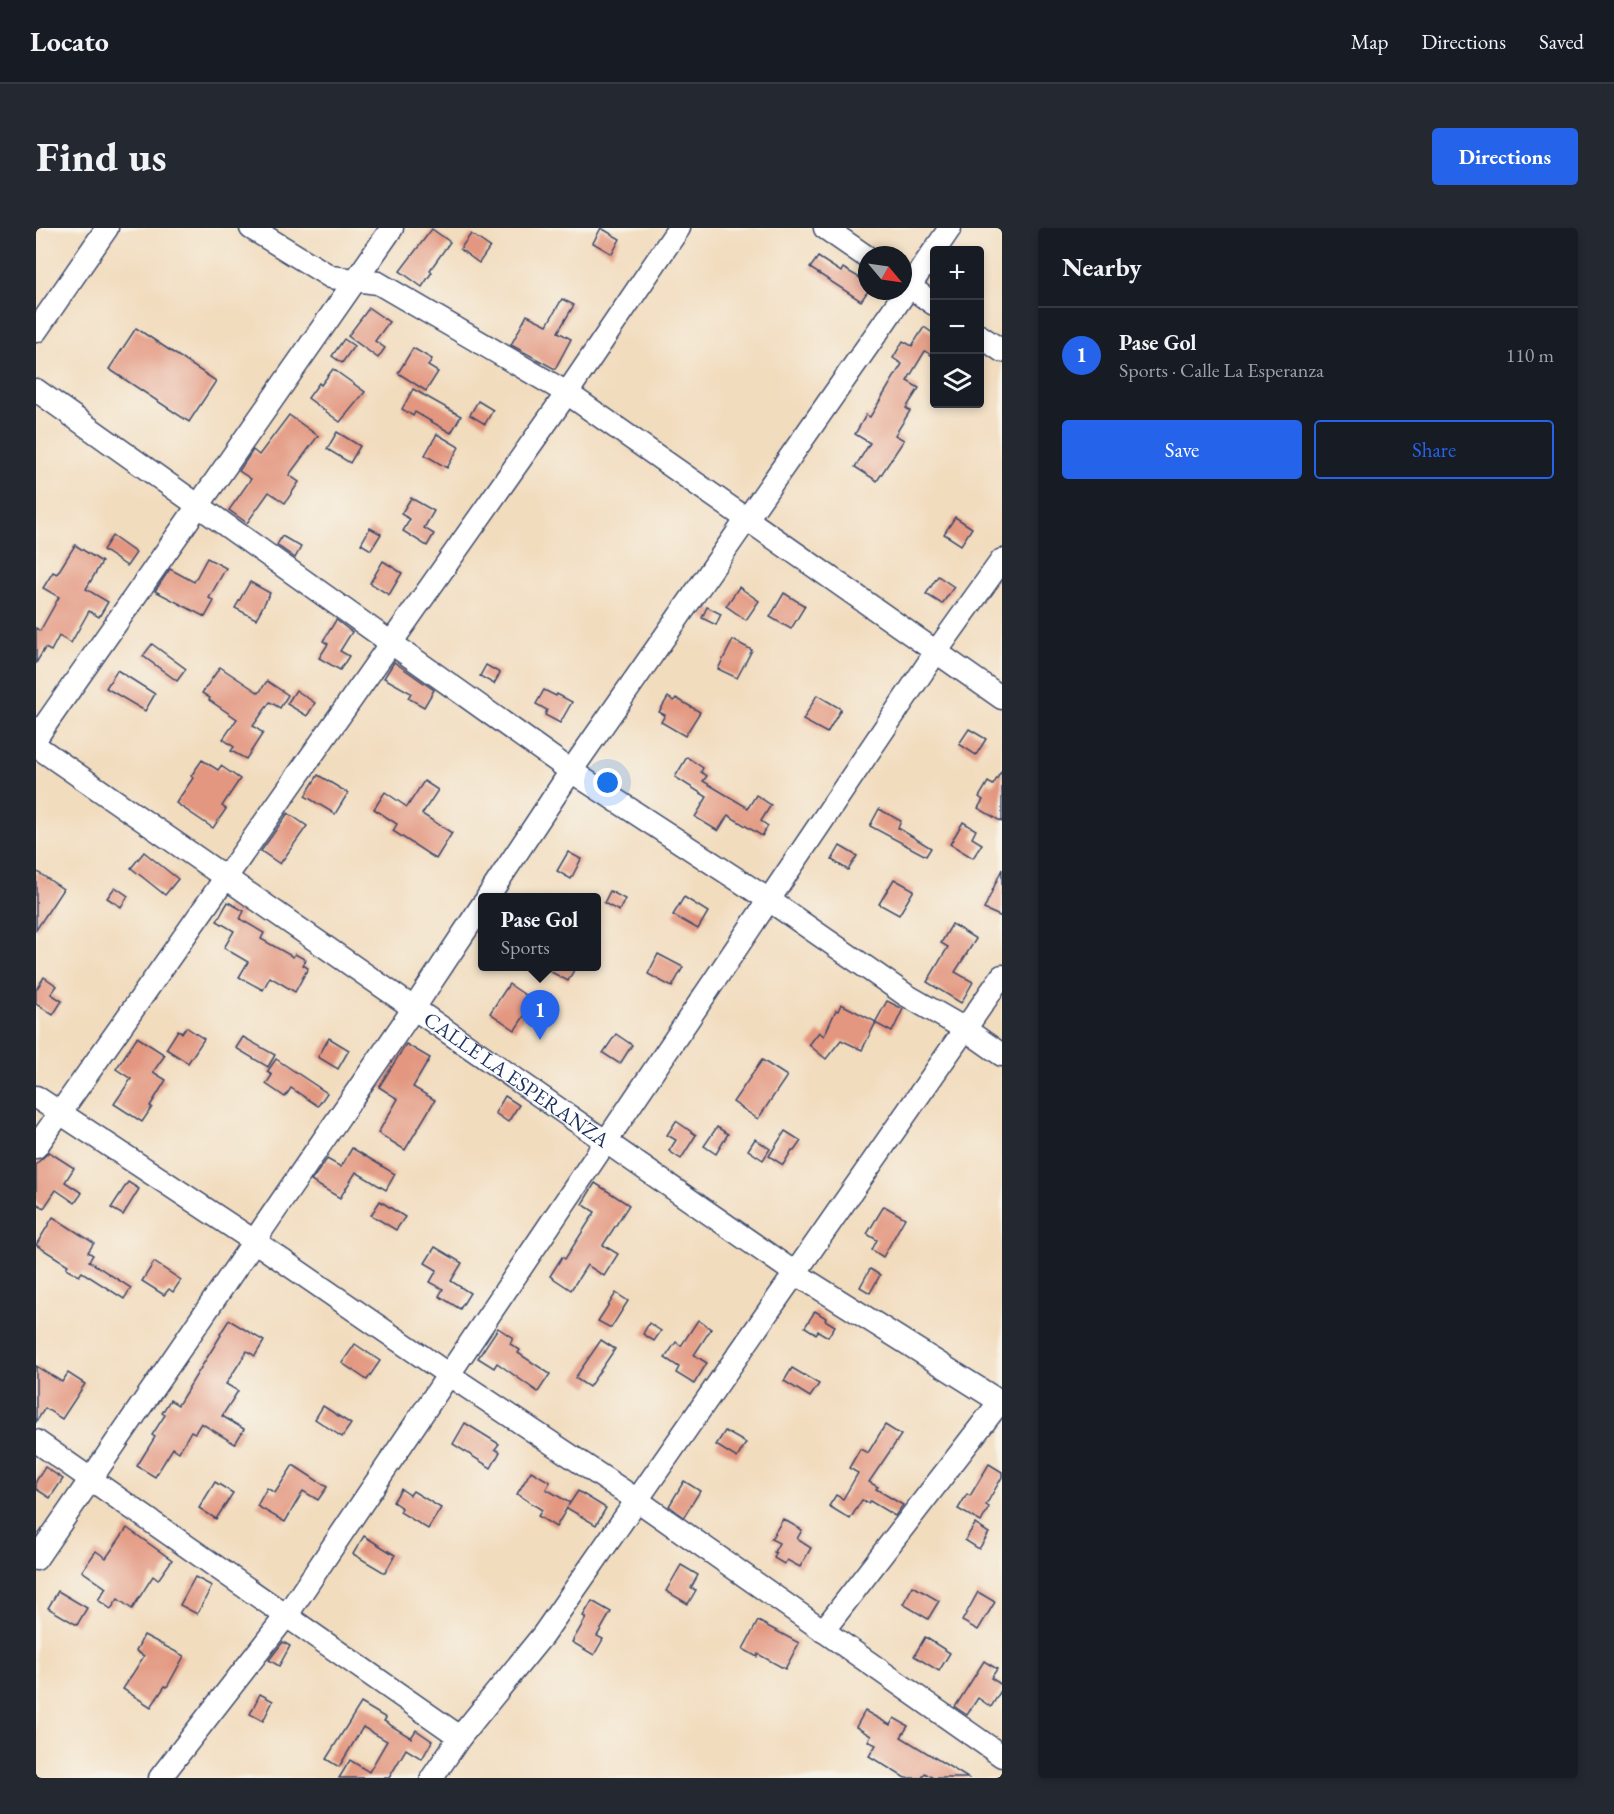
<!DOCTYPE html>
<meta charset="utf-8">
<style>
body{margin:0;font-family:"EB Garamond",serif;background:#242831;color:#f1f3f6}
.controls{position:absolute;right:18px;top:18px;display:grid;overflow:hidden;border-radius:6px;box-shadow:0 3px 9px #0003}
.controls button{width:54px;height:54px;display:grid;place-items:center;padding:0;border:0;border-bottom:2px solid #363941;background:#171b24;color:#f1f3f6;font:30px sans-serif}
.compass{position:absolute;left:822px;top:18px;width:54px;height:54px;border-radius:50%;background:#171b24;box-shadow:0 3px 9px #0003;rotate:119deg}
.you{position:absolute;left:572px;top:555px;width:21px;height:21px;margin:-15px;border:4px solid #fff;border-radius:50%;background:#1a73e8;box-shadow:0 0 0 9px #1a73e833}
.badge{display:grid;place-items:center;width:39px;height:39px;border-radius:50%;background:#2563eb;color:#fff;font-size:20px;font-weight:700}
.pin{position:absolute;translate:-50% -50px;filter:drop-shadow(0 2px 3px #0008)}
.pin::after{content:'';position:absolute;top:32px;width:21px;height:18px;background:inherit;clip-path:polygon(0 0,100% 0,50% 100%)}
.popup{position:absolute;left:442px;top:665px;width:123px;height:78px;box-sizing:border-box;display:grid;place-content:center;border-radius:6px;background:#171b24;filter:drop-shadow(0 2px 4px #0005);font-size:20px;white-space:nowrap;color:#9ea1a6}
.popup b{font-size:22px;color:#f1f3f6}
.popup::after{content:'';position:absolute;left:50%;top:100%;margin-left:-12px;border:12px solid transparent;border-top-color:#171b24}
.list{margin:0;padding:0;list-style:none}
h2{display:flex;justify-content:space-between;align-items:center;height:78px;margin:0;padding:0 24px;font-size:26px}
h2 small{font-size:20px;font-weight:400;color:#9ea1a6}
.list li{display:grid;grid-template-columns:39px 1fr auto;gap:18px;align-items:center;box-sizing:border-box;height:96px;padding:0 24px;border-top:2px solid #363941}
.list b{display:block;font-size:22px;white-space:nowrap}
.list p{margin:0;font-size:20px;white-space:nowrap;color:#9ea1a6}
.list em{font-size:20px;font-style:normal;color:#9ea1a6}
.actions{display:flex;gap:12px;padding:18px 24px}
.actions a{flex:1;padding:14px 0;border:2px solid #2563eb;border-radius:6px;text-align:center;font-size:21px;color:#2563eb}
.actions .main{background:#2563eb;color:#fff}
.icon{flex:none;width:33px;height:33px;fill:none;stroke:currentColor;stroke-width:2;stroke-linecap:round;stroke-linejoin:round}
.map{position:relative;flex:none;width:966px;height:1550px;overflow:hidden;border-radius:6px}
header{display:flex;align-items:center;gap:36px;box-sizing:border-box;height:84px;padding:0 30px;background:#171b24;border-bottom:2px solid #363941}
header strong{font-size:28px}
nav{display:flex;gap:33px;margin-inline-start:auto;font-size:21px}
.intro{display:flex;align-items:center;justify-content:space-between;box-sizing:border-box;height:144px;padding:0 36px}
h1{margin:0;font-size:42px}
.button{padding:15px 27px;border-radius:6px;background:#2563eb;color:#fff;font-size:21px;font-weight:700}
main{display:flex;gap:36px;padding:0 36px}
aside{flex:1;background:#171b24;border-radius:6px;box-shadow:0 3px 9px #0003}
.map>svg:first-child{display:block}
.building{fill:#e39780}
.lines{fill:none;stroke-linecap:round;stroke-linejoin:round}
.minor-casing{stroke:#3b496c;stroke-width:25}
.minor{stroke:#fff;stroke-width:22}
.labels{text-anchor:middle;stroke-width:5;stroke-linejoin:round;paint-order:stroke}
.street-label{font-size:21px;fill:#1b2f5e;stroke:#f7f3e8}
</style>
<header>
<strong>Locato</strong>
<nav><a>Map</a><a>Directions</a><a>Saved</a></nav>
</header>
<div class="intro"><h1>Find us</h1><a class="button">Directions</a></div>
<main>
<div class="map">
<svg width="966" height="1550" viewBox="0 0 966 1550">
<rect width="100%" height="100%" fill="#f7f3e8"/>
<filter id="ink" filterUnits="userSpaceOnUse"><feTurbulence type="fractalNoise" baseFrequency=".0167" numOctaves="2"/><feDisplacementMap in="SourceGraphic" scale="12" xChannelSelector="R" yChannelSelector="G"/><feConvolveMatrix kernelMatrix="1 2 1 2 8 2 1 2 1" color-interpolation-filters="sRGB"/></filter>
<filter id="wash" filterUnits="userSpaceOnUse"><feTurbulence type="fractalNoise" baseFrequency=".008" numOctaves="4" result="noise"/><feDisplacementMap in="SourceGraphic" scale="24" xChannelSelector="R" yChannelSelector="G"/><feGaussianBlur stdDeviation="1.35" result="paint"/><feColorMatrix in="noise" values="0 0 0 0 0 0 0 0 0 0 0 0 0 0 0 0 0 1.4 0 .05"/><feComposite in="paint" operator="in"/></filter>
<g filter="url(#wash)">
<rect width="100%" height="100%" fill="#f2dcbe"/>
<g id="blocks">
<!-- building -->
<g class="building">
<path d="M 565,0 L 584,11 L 576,26 L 557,15 Z"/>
<path d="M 396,1 L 414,14 L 394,42 L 396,44 L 386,59 L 364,43 Z"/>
<path d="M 435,6 L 454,19 L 443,35 L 424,21 Z"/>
<path d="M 782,29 L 805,44 L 807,40 L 831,54 L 832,63 L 825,73 L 774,40 Z"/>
<path d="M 526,71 L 538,77 L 522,104 L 535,111 L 519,141 L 475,117 L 491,87 L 511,97 Z"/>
<path d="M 333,80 L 353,94 L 339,113 L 349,120 L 342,130 L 312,108 Z"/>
<path d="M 888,99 L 898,106 L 898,129 L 889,123 L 871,153 L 883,160 L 870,180 L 874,183 L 859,207 L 868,212 L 841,253 L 819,239 L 834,215 L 819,206 L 830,187 L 834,189 L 866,136 L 857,130 L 867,113 L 876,118 Z"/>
<path d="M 100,100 L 180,153 L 153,194 L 73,141 Z"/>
<path d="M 308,111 L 318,118 L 306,135 L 296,128 Z"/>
<path d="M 377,120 L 396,131 L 392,138 L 402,144 L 390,163 L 362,145 Z"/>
<path d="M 297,141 L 329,164 L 304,194 L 272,170 L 283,155 L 285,157 Z"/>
<path d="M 377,161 L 425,188 L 415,205 L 379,184 L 377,188 L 366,181 Z"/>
<path d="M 442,173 L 457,182 L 449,196 L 434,187 Z"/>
<path d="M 253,187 L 282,208 L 253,247 L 263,254 L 249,275 L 233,264 L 211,295 L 193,282 L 215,251 L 203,243 L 217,222 L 223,227 Z"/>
<path d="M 301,204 L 324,218 L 314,235 L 291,221 Z"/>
<path d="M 401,206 L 423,219 L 411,240 L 389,227 Z"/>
<path d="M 375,270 L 398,283 L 388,300 L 398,306 L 391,318 L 367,303 L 374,291 L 365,286 Z"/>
<path d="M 919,289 L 936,300 L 925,317 L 908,306 Z"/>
<path d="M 334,300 L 345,306 L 335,322 L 325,316 Z"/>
<path d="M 76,308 L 100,325 L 91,338 L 67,322 Z"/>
<path d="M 246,308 L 265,319 L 259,330 L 241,317 Z"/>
<path d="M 39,317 L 66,334 L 50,361 L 72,374 L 63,389 L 53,383 L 35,415 L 23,408 L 15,423 L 9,420 L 0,435 L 0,400 L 4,403 L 23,369 L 7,360 L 17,344 L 21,346 Z"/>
<path d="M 171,330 L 190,340 L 173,370 L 178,373 L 169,389 L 119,363 L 134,341 L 158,354 Z"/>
<path d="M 347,333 L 366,345 L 353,367 L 334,355 Z"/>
<path d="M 902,348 L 918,359 L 906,376 L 890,366 Z"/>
<path d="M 214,354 L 234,365 L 220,391 L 199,380 Z"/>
<path d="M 703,359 L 723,373 L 710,392 L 690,378 Z"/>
<path d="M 748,365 L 769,378 L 755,401 L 734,389 Z"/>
<path d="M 671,379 L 685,386 L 680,397 L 666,390 Z"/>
<path d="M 300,392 L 316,404 L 304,423 L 313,428 L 304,442 L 283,430 L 292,416 L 287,413 Z"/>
<path d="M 697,412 L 716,422 L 701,450 L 682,441 Z"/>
<path d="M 116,416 L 150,441 L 141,453 L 107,428 Z"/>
<path d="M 358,434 L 398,462 L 388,479 L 372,470 L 375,465 L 348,450 Z"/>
<path d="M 450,437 L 464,445 L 458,456 L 444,448 Z"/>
<path d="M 184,439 L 223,465 L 231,453 L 252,467 L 244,480 L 234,474 L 217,498 L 227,505 L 210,531 L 195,523 L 198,519 L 187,511 L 201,491 L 173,472 L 174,470 L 166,465 Z"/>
<path d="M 81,442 L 119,466 L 109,483 L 70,460 Z"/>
<path d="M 260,462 L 279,475 L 271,488 L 251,476 Z"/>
<path d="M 508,462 L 520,468 L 521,466 L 536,474 L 524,495 L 509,487 L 511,482 L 500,476 Z"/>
<path d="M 781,467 L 805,481 L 791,505 L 767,492 Z"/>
<path d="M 632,469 L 638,473 L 640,470 L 664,484 L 649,508 L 625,494 L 629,487 L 623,484 Z"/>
<path d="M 933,501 L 950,511 L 940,527 L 923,516 Z"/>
<path d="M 651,529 L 667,540 L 665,544 L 671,548 L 667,553 L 712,580 L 720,567 L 735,577 L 725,593 L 732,598 L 726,608 L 692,587 L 682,603 L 659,589 L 671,569 L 639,549 Z"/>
<path d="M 166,532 L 182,542 L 185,538 L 204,551 L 186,578 L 190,581 L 177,600 L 140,575 L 157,550 L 155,548 Z"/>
<path d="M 966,542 L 966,594 L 942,580 L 947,572 L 943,569 L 952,554 L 957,557 Z"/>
<path d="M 282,547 L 312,565 L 299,586 L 269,568 Z"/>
<path d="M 388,553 L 402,562 L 386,586 L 416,605 L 400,631 L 357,603 L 361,596 L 338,581 L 349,564 L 371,579 Z"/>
<path d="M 843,581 L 865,593 L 862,600 L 895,620 L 890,628 L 834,598 Z"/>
<path d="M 252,585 L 271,598 L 244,636 L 225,623 Z"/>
<path d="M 927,594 L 940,602 L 936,610 L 946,616 L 937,630 L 914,616 Z"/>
<path d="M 804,618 L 821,628 L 812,642 L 796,632 Z"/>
<path d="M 108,624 L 142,651 L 129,667 L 95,640 Z"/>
<path d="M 532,624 L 545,631 L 535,651 L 521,643 Z"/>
<path d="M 966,641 L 966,689 L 948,681 Z"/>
<path d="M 0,643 L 27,661 L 0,702 Z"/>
<path d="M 858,651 L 878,662 L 863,687 L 843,676 Z"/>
<path d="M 79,659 L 92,668 L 85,679 L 71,670 Z"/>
<path d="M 574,663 L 589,671 L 583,683 L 568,675 Z"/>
<path d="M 648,669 L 672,684 L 662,701 L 637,687 Z"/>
<path d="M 192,674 L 208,683 L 204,691 L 228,705 L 225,711 L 257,729 L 259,726 L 270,732 L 267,737 L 272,740 L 259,764 L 234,749 L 227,762 L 203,749 L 212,734 L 188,720 L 198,703 L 181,693 Z"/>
<path d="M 916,696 L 940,711 L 919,744 L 937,754 L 925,775 L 891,754 L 912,719 L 905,715 Z"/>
<path d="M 622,726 L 647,739 L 636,759 L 612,746 Z"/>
<path d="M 504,738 L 540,738 L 532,753 Z"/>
<path d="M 8,749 L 21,758 L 15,766 L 26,773 L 17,787 L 0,776 L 0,762 Z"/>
<path d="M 473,756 L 498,773 L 479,802 L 454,785 Z"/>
<path d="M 851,773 L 867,781 L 856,804 L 839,795 Z"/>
<path d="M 805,776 L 840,794 L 826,822 L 805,812 L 790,831 L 773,817 L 783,804 L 788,808 L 800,782 L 802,783 Z"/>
<path d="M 150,799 L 168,811 L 152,835 L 130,821 L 142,802 L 146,805 Z"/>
<path d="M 580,806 L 596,817 L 584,836 L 567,825 Z"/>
<path d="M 101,809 L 129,827 L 117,844 L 130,852 L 114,878 L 116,879 L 106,894 L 78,876 L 95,851 L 80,841 Z"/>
<path d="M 207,809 L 239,827 L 232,839 L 200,820 Z"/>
<path d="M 293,810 L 313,822 L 302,841 L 282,829 Z"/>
<path d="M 370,816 L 394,830 L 377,859 L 399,872 L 369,922 L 342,905 L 362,871 L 343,859 Z"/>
<path d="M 240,831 L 291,865 L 282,878 L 255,860 L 249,869 L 230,856 L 236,847 L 231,844 Z"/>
<path d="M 726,832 L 751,848 L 722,891 L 697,874 Z"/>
<path d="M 469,868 L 483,877 L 472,894 L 459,885 Z"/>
<path d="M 640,893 L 660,907 L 645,931 L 633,923 L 640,912 L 631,907 Z"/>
<path d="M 681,899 L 692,906 L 680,926 L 668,918 Z"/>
<path d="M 749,903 L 765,913 L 758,923 L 756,922 L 747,937 L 733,928 Z"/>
<path d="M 719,911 L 734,921 L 727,932 L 712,922 Z"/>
<path d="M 316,920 L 359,946 L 350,962 L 320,944 L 304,970 L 275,953 L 291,931 L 305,939 Z"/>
<path d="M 13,924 L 38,940 L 29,954 L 46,965 L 39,975 L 20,962 L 8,980 L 0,975 L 0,936 Z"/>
<path d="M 92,954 L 103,961 L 87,987 L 75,980 Z"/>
<path d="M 559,955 L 593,977 L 567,1017 L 582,1026 L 568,1048 L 551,1037 L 535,1062 L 514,1048 L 526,1029 L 529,1031 L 559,984 L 546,976 Z"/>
<path d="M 344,973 L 369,989 L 360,1002 L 335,987 Z"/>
<path d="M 848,978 L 869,990 L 847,1029 L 836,1022 L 841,1012 L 831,1006 Z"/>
<path d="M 17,989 L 58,1015 L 52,1024 L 57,1027 L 53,1033 L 95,1060 L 88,1071 L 46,1044 L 43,1048 L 30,1040 L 32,1037 L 0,1017 Z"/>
<path d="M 399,1019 L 426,1035 L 415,1053 L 434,1065 L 424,1081 L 403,1068 L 407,1061 L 394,1054 L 401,1042 L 389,1035 Z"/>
<path d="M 118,1034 L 145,1052 L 137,1064 L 133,1061 L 128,1067 L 106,1053 Z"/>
<path d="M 834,1041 L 844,1047 L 834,1065 L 824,1059 Z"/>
<path d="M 580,1065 L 592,1073 L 575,1100 L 562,1093 Z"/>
<path d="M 779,1083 L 790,1090 L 789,1092 L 799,1098 L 792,1109 L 782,1103 L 780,1106 L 769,1099 Z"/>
<path d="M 193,1092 L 228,1113 L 219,1128 L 211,1123 L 190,1156 L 202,1163 L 186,1188 L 208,1201 L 199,1216 L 165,1195 L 159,1205 L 155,1203 L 143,1224 L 137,1220 L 119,1249 L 101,1238 L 119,1209 L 116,1207 L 129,1187 L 126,1185 L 134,1172 L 142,1177 L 185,1107 L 184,1106 Z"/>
<path d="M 662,1092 L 675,1101 L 658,1127 L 671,1135 L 658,1156 L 640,1145 L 643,1139 L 629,1130 L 640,1114 L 645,1118 Z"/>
<path d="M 613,1095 L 625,1103 L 618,1113 L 607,1106 Z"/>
<path d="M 462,1100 L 477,1110 L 474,1116 L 484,1122 L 482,1125 L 514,1146 L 502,1164 L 461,1135 L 458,1140 L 442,1130 Z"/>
<path d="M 565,1112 L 579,1121 L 553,1159 L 539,1150 Z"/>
<path d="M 319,1116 L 344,1133 L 331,1152 L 306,1135 Z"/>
<path d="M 0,1138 L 26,1154 L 32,1145 L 49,1156 L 26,1191 L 9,1180 L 0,1194 Z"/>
<path d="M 756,1140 L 783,1156 L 774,1169 L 748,1153 Z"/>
<path d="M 287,1178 L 315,1196 L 306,1209 L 279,1191 Z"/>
<path d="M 429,1195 L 463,1216 L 459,1221 L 464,1224 L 455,1240 L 417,1216 Z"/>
<path d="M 849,1197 L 865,1207 L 833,1254 L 842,1259 L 840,1261 L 867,1277 L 859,1288 L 834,1273 L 832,1275 L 826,1272 L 814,1291 L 793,1278 L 800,1267 L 807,1271 L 822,1245 L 813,1240 L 824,1221 L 832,1225 Z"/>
<path d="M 689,1203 L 710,1215 L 701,1230 L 680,1217 Z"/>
<path d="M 953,1236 L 966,1244 L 966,1249 L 950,1277 L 953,1279 L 945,1294 L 922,1281 L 931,1266 L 934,1268 Z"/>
<path d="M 257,1237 L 291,1259 L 282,1272 L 267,1263 L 249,1294 L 221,1278 L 231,1260 L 239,1265 Z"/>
<path d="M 9,1239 L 27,1251 L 14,1270 L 0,1261 L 0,1253 Z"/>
<path d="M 495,1243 L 514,1254 L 510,1261 L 534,1275 L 532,1278 L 542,1263 L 570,1280 L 560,1297 L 531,1280 L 520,1299 L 502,1288 L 506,1282 L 481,1266 Z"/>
<path d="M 648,1253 L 664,1263 L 648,1289 L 633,1278 Z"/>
<path d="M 179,1254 L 197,1265 L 180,1291 L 163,1280 Z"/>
<path d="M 365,1261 L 374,1267 L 377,1263 L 405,1280 L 392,1301 L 364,1284 L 366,1280 L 357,1274 Z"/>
<path d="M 747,1291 L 766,1302 L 761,1311 L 775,1320 L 764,1339 L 751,1332 L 748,1336 L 738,1330 L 740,1325 L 738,1324 L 743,1315 L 735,1311 Z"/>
<path d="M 939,1296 L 953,1305 L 943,1321 L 929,1312 Z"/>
<path d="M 91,1300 L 136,1332 L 122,1352 L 117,1348 L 96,1381 L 82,1371 L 75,1381 L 62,1372 L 70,1360 L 46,1343 L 60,1323 L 70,1330 Z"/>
<path d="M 328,1308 L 359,1327 L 349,1345 L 317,1326 Z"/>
<path d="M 645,1337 L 662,1347 L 655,1360 L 660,1362 L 652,1376 L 630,1363 Z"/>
<path d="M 159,1349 L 176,1358 L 161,1386 L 144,1377 Z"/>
<path d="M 877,1358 L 903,1373 L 892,1391 L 867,1376 Z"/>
<path d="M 22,1363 L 51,1380 L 41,1397 L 12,1380 Z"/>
<path d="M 942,1364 L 959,1374 L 942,1402 L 926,1393 Z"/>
<path d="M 556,1373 L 575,1384 L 561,1408 L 567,1411 L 558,1427 L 536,1414 L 550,1390 L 547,1388 Z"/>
<path d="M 722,1393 L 763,1415 L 749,1441 L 722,1426 L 721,1429 L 707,1421 Z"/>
<path d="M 108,1407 L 148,1428 L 131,1459 L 129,1458 L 115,1479 L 87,1461 L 108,1428 L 100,1423 Z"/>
<path d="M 889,1409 L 914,1425 L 903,1443 L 878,1428 Z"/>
<path d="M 247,1414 L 254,1418 L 243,1438 L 233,1432 Z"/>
<path d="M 948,1433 L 961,1441 L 955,1450 L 966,1457 L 966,1461 L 955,1479 L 942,1470 L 931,1487 L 919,1479 Z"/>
<path d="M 224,1466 L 237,1473 L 227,1493 L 214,1486 Z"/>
<path d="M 325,1475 L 350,1490 L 348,1493 L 375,1510 L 380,1502 L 396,1513 L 386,1531 L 370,1521 L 353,1550 L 303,1550 L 314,1532 L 333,1544 L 351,1513 L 327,1499 L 303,1539 L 290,1531 Z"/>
<path d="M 829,1483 L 854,1497 L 858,1490 L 872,1498 L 865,1509 L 932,1550 L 897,1550 L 889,1545 L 886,1550 L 869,1550 L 833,1528 L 840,1517 L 832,1513 L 835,1508 L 820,1499 Z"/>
</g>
</g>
</g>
<g filter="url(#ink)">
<use href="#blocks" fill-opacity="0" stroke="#3b496c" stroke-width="1.5"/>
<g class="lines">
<defs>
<g id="minor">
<path d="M 215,0 L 295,49 L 342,55 L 531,165 L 966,470"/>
<path d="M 789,0 L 831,29"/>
<path d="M 899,22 L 914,0"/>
<path d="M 867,54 L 898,76"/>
<path d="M 0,103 L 71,0"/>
<path d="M 944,108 L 966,123"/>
<path d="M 0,162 L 535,543 L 733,672 L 870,767 L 929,801 L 966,827"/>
<path d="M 0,510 L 356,0"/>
<path id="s1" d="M 0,518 L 759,1045 L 966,1175"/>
<path d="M 451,670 L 535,543 L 898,23"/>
<path d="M 0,869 L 218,1013 L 413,1147 L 601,1272 L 966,1528"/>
<path d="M 0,919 L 531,165 L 643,0"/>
<path d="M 0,1213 L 424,1509"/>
<path d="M 0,1331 L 378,780 L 447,676"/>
<path d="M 787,1403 L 966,1171"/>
<path d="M 124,1550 L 250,1388 L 900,424 L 966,332"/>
<path d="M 396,1550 L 424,1509 L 507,1407 L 966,748"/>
</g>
</defs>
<!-- minor casing -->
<use href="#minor" class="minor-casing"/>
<!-- minor -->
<use href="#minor" class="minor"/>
</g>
</g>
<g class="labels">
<!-- street labels -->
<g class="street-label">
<text dy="7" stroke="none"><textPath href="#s1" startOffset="585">CALLE LA ESPERANZA</textPath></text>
</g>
</g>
</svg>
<div class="controls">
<button>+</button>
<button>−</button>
<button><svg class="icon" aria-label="layers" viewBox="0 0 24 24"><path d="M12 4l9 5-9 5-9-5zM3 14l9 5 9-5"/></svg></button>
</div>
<svg class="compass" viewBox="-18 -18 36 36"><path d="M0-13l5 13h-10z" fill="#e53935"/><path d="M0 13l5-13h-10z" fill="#9ea1a6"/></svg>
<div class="you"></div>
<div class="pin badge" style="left:504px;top:812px">1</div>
<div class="popup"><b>Pase Gol</b>Sports</div>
</div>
<aside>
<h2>Nearby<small></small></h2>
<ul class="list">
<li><span class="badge">1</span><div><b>Pase Gol</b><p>Sports · Calle La Esperanza</p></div><em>110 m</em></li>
</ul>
<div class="actions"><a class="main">Save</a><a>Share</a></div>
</aside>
</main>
